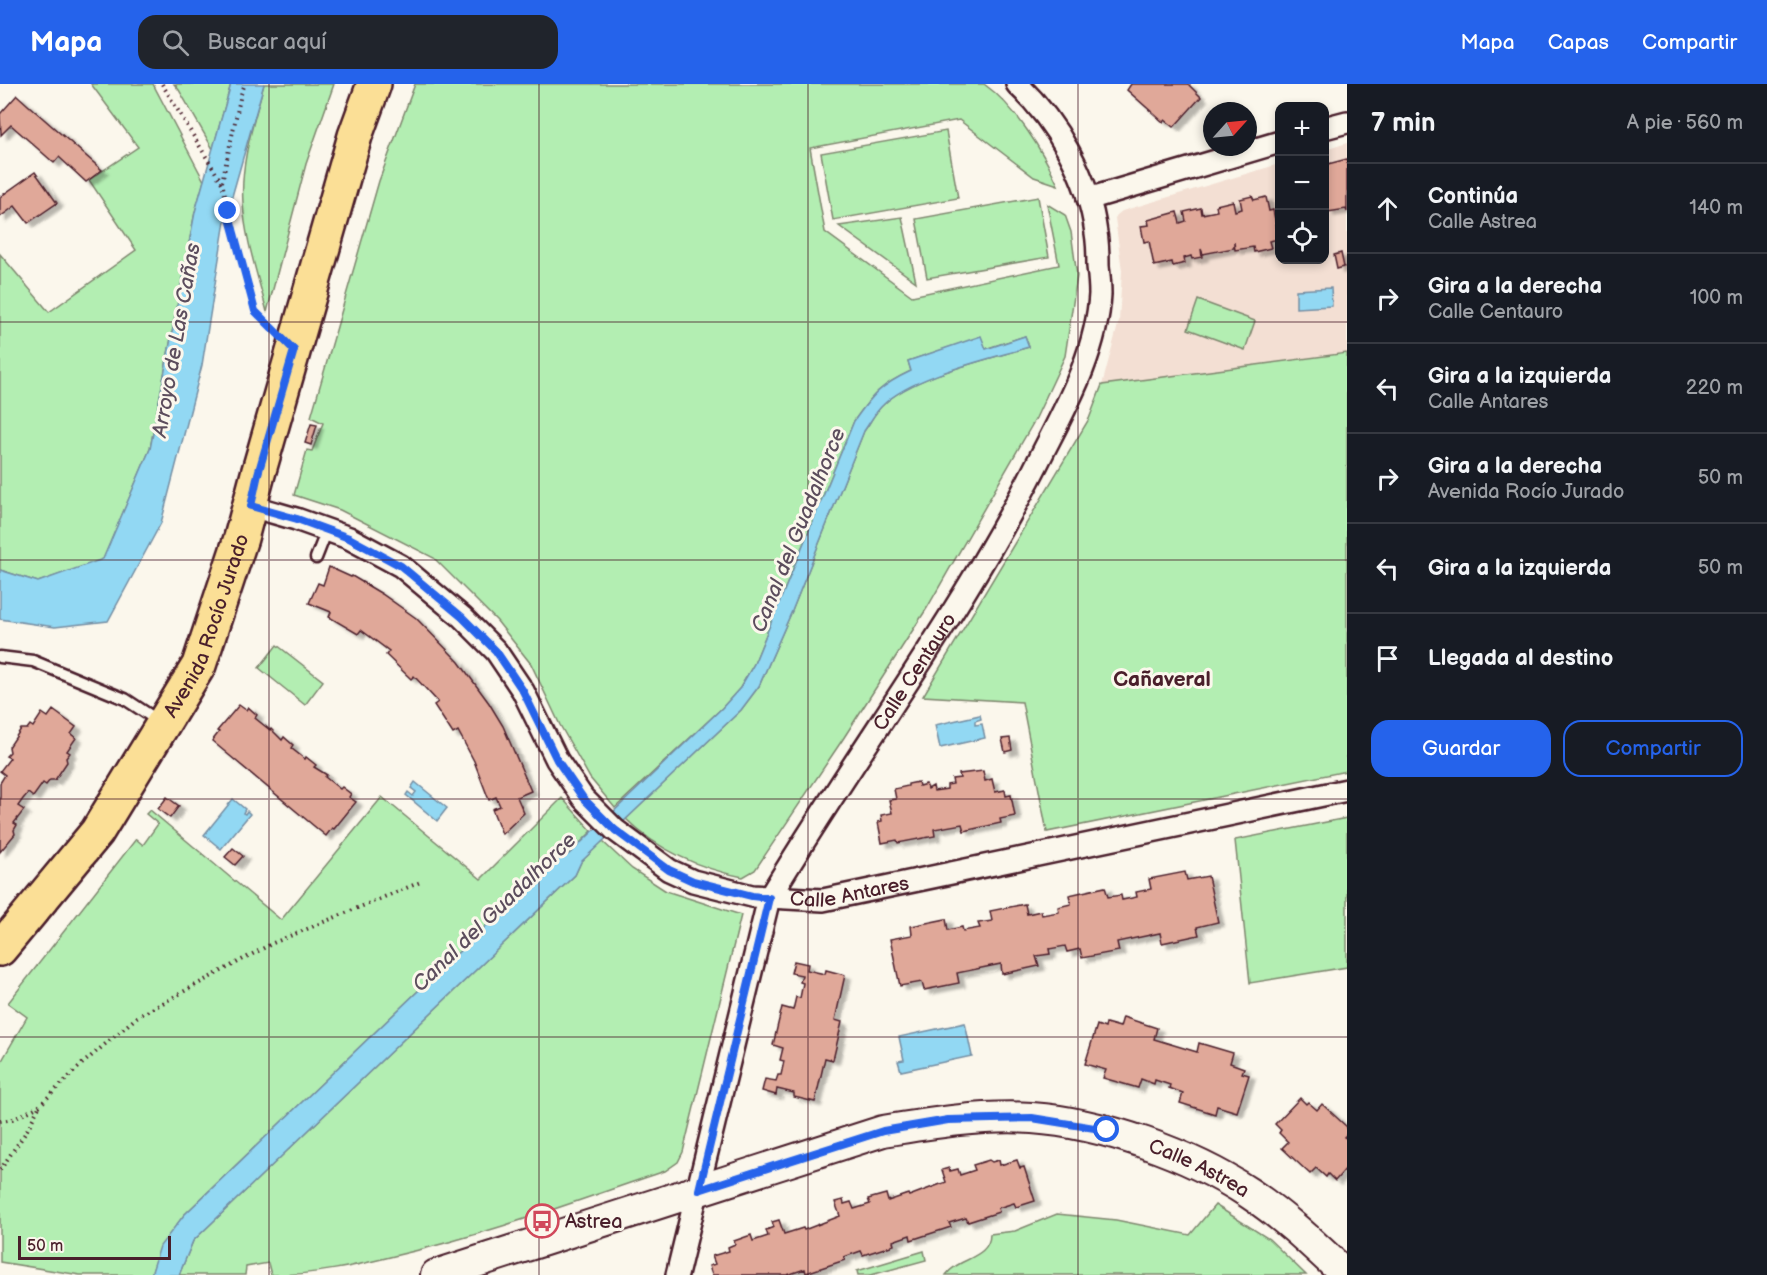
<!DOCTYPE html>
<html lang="es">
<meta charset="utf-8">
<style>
body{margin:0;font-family:"Balsamiq Sans",sans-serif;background:#20242c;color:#f1f3f6}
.controls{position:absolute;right:18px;top:18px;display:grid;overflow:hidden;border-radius:12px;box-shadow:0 3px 9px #0003}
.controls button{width:54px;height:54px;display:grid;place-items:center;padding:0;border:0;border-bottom:2px solid #363941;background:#171b24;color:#f1f3f6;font:30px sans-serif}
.compass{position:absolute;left:1203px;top:18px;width:54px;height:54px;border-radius:50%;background:#171b24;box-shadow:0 3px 9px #0003;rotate:63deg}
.scale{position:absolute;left:18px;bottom:15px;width:153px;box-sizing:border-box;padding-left:6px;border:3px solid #4a1f2b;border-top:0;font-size:16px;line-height:21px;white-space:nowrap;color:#4a1f2b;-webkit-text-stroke:4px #fbf7ec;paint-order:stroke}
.stop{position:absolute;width:18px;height:18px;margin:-14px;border:4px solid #2563eb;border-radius:50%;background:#fff}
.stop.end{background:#2563eb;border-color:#fff;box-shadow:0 2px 6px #0008}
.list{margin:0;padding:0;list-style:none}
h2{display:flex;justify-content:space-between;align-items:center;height:78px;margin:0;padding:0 24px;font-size:26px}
h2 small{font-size:20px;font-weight:400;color:#9ea1a6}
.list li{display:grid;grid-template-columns:39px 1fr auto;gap:18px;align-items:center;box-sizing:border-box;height:90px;padding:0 24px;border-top:2px solid #363941}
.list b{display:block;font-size:22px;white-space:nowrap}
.list p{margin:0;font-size:20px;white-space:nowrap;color:#9ea1a6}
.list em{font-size:20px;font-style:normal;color:#9ea1a6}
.actions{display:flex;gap:12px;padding:18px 24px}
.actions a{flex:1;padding:14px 0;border:2px solid #2563eb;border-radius:18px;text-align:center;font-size:21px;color:#2563eb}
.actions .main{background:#2563eb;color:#fff}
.icon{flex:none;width:33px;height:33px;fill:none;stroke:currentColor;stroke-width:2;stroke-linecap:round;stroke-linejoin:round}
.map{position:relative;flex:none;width:1347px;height:1191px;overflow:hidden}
header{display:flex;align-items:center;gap:36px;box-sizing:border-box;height:84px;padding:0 30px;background:#2563eb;color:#fff}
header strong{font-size:28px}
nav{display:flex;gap:33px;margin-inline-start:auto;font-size:21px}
.search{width:420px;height:54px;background:#20242c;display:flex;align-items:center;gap:15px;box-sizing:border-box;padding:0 21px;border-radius:18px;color:#9ea1a6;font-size:22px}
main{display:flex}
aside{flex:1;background:#171b24}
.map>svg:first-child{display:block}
.built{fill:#f3dfd3}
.green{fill:#b3eeb2;stroke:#7e866e;stroke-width:1.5}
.water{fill:#92d8f3;stroke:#758ea3;stroke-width:1.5}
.building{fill:#e0a899;stroke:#4a1f2b;stroke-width:1.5;filter:url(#shadow)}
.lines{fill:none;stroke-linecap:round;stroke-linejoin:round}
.lane-casing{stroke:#4a1f2b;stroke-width:15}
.street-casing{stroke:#4a1f2b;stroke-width:26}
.secondary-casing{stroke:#4a1f2b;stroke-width:34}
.primary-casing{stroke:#4a1f2b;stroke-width:38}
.path{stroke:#4a1f2b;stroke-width:4;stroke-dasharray:1.5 4.5;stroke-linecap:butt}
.lane{stroke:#fbf7ec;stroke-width:10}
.street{stroke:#fbf7ec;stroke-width:21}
.secondary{stroke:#fbf7ec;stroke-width:30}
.primary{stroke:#fbdf96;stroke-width:33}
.route{stroke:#2563eb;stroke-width:8}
.grid{fill:none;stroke:#4a1f2b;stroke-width:1.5;stroke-opacity:0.55}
.labels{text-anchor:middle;stroke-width:6;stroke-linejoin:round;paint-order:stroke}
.street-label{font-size:20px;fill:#4a1f2b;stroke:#fbf7ec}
.poi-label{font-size:20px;fill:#4a1f2b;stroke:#fbf7ec;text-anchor:start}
.water-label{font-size:21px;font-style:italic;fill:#5c4d5d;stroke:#fbf7ec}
.neighbourhood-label{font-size:21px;font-weight:bold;fill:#4a1f2b;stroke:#fbf7ec}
</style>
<header>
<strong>Mapa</strong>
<div class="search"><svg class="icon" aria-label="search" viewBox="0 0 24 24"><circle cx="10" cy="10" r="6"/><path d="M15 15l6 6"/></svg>Buscar aquí</div>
<nav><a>Mapa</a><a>Capas</a><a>Compartir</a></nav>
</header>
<main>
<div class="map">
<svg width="1347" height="1191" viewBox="0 0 1347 1191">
<defs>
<filter id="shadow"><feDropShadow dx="6" dy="4" stdDeviation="1.5" flood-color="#0004"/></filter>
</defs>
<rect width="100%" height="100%" fill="#fbf7ec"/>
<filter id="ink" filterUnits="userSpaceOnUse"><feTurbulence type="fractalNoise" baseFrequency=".0167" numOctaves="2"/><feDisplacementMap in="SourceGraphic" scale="12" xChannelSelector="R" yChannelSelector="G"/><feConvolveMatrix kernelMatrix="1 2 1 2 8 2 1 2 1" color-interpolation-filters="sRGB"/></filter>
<g filter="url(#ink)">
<!-- built -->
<path class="built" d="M 1347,59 L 1347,269 L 1102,301 L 1119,237 L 1122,187 L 1115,134 L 1117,131 L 1122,127 L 1279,80 L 1280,176 L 1324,176 L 1325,66 Z"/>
<!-- green -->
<g class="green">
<path d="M 91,0 L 153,0 L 204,97 L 195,128 L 150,365 L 103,476 L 38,498 L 0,486 L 0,170 L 49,228 L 136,166 L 89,96 L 138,63 Z"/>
<path d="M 174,0 L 231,0 L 213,65 L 179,6 Z"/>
<path d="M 264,0 L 334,0 L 306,80 L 267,228 C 258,192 245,155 243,119 C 240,78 254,38 264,0 Z"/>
<path d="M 415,0 L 984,0 C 1015,22 1043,67 1058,101 L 1034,93 L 959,36 L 810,64 L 825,148 L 912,212 L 1059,181 L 1047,120 L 1065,131 L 1071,148 L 1077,192 L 1065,272 L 1036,334 L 927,524 L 843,655 L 755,786 L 743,793 C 701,785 657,766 626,735 L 741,626 L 759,602 L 792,527 L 864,347 C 870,339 875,328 883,321 C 912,292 989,275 1029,263 L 1025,252 L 985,265 L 981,253 L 908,277 L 911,287 C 881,301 873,310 854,337 L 754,580 L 740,604 L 722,624 L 615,724 L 590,694 L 560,641 L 531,580 L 497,537 L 434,474 L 340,426 L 294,411 L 307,366 L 312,367 L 323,339 L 311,333 L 379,97 Z"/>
<path d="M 946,47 L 958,114 L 833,136 L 821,69 Z"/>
<path d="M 1038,113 L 1049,173 L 927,194 L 916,135 Z"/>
<path d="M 902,133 L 916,198 L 839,142 Z"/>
<path d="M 1198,216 L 1255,237 L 1245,266 L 1188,245 Z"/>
<path d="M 1347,269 L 1347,687 L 1047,748 L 1022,618 L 923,612 L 1089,335 L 1102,301 Z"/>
<path d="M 277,561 L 323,597 L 305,621 L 259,584 Z"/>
<path d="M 382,713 L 481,795 L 562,714 L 592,747 L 569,770 L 556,775 L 184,1131 L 161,1162 L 151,1191 L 80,1191 L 0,1178 L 0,980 L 27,933 L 8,919 L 136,755 L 143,761 L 158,740 L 146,730 L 150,726 L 281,836 Z"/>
<path d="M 1347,734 L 1347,883 L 1250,899 L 1235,756 Z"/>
<path d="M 602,757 L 632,785 L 666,807 L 741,831 L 683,1068 L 678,1078 L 665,1087 C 576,1117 489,1150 398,1171 C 355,1182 315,1191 271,1191 L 268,1179 L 246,1183 L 245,1191 L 179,1191 L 193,1157 L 575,791 L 581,778 Z"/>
<path d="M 1215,1121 L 1269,1155 L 1306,1191 L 946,1191 C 957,1174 990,1175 990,1150 L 1015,1147 L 1057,1130 L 1116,1136 L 1190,1151 Z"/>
<path d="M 924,1167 L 926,1176 L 871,1191 L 858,1191 L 857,1187 Z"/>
</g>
<!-- water -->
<g class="water">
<path d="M 231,0 L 264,0 L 225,137 L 202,281 L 161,439 L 108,537 L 55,543 L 0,535 L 0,486 L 38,498 L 103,475 L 150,365 L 195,128 Z"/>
<path d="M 1331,204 L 1332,222 L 1296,224 L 1296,206 Z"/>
<path d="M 981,252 L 986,265 L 1025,252 L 1029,263 C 989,275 912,292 883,321 C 875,328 870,339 864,347 L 792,527 L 759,602 L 741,626 L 581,778 L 575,791 L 193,1157 L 179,1191 L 151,1191 L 160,1162 L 184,1131 L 556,775 L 569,770 L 722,624 L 740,604 L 754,580 L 854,337 C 873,310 881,301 911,287 L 908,277 Z"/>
<path d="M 980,631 L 981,635 L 975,637 L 975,641 L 982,640 L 985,654 L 940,664 L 935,641 Z"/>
<path d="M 415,698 L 447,724 L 437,737 L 406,711 L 408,708 L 413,712 L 416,708 L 411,704 Z"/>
<path d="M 233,715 L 245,725 L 243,729 L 245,730 L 247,727 L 250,730 L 221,765 L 204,751 Z"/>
<path d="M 965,939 L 972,972 L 901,987 L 898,977 L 904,976 L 899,953 Z"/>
</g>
<!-- building -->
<g class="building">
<path d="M 1131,0 L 1188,0 L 1201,13 L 1174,43 L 1165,36 L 1163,38 L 1127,6 Z"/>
<path d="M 17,11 L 28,21 L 102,86 L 86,98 L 59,73 L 54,79 L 11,41 L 1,51 L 0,30 Z"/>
<path d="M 1347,75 L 1347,128 L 1346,125 L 1328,128 L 1324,111 L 1324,81 Z"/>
<path d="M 35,88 L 57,119 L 28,139 L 15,122 L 0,133 L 0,113 Z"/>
<path d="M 1252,112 L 1254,116 L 1266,113 L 1269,127 L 1273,126 L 1279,155 L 1269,157 L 1271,164 L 1254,168 L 1253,163 L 1235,166 L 1234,158 L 1234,164 L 1203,170 L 1201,165 L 1202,173 L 1192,175 L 1191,172 L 1184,174 L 1185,179 L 1173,182 L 1172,178 L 1154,182 L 1149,157 L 1144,158 L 1141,142 L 1149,141 L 1148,136 L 1177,128 L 1180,139 L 1186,137 L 1184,128 L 1201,124 L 1202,130 L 1217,127 L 1216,121 L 1233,117 L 1235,127 L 1242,125 L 1240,115 Z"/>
<path d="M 1341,169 L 1344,183 L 1337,185 L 1334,171 Z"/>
<path d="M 311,340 L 317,341 L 311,361 L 305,359 Z"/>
<path d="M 329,483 L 351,493 L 352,492 L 382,510 L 416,534 L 459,578 L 489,619 L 503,642 L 531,707 L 517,713 L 524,729 L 502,750 L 492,725 L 500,722 L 496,713 L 489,716 L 474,677 L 458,647 L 453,650 L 434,621 L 438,618 L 414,592 L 411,595 L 386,571 L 389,567 L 361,546 L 358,550 L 329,533 L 331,528 L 309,519 L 318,499 L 323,501 Z"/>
<path d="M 239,621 L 246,626 L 248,623 L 257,631 L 255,634 L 270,646 L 271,645 L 282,656 L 284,653 L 293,661 L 291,664 L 305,675 L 306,673 L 316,681 L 314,683 L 327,691 L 325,693 L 340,705 L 342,703 L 351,710 L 349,713 L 356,718 L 334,745 L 332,744 L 326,752 L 212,657 L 219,648 L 217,647 Z"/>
<path d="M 53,626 L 76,643 L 71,650 L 76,654 L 67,667 L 70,669 L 66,674 L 67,678 L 55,696 L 50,696 L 46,701 L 43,699 L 33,713 L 28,709 L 23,715 L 18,722 L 24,726 L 14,739 L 17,741 L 14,746 L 15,750 L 0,768 L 0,699 L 5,691 L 0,687 L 10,674 L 6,672 L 10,668 L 9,663 L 21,645 L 27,645 L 30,641 L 33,643 L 42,629 L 48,633 Z"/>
<path d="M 1010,654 L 1012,666 L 1005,668 L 1002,655 Z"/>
<path d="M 983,687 L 985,697 L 992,695 L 995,708 L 1005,706 L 1006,712 L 1011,711 L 1015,732 L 1000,735 L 1001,739 L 964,747 L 962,740 L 934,745 L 935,752 L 898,759 L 897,756 L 882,759 L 878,738 L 882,737 L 881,731 L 892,729 L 889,716 L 896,715 L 894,705 L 908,702 L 908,700 L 918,698 L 919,702 L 926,700 L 928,705 L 933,702 L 934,707 L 947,705 L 947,701 L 953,700 L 952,695 L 960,694 L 959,690 Z"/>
<path d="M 167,713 L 179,722 L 170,734 L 158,725 Z"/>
<path d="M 233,764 L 243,772 L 235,781 L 225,773 Z"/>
<path d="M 1185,788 L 1187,796 L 1208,792 L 1218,838 L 1197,843 L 1199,851 L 1162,859 L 1160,849 L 1117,858 L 1119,867 L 1082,874 L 1080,865 L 1067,868 L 1065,862 L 1049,865 L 1050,870 L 1036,872 L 1039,882 L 1002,890 L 1001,880 L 957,889 L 959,899 L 924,906 L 922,898 L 900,902 L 890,855 L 912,851 L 911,842 L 946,835 L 948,846 L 962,843 L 963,847 L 980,844 L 978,839 L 992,837 L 990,827 L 1025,820 L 1027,830 L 1041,827 L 1042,831 L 1059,828 L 1058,823 L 1071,820 L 1069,811 L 1105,803 L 1108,813 L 1121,811 L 1122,816 L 1137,813 L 1136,808 L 1151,805 L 1149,795 Z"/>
<path d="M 794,877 L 808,880 L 807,886 L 825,890 L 826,886 L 845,891 L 835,936 L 842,938 L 833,976 L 825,974 L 815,1018 L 794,1013 L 794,1009 L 777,1005 L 776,1011 L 762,1007 L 765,995 L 776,997 L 778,991 L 781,991 L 784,977 L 780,976 L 783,964 L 773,961 L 782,923 L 793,926 L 796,913 L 800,914 L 803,899 L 800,898 L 802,891 L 791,889 Z"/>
<path d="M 1123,933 L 1157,944 L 1154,955 L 1197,968 L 1199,959 L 1233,969 L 1230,979 L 1244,984 L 1242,989 L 1249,991 L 1237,1028 L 1217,1022 L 1215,1030 L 1180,1019 L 1183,1009 L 1169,1004 L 1170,1001 L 1155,996 L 1154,1000 L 1141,995 L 1138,1004 L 1103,994 L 1106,986 L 1085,980 L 1097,941 L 1105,944 L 1106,939 L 1120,943 Z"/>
<path d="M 1300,1014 L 1306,1020 L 1308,1018 L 1317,1026 L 1322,1020 L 1347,1043 L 1347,1050 L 1344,1053 L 1347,1055 L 1347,1083 L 1335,1097 L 1328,1090 L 1326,1093 L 1316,1084 L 1310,1090 L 1282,1064 L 1288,1058 L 1279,1049 L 1281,1046 L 1275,1040 Z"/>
<path d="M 989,1076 L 992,1078 L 999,1076 L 1000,1081 L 1017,1076 L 1020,1084 L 1024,1083 L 1035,1117 L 1016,1123 L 1014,1119 L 998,1124 L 999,1128 L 968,1138 L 966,1134 L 949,1139 L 951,1143 L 911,1156 L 910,1151 L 893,1157 L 894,1161 L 863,1171 L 861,1167 L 844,1173 L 845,1176 L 806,1189 L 805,1185 L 787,1191 L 712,1191 L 709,1182 L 715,1180 L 712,1172 L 729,1167 L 728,1163 L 735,1160 L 734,1157 L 751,1151 L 753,1157 L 768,1152 L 766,1146 L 774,1143 L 772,1138 L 779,1136 L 784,1150 L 803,1144 L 804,1146 L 840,1132 L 835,1118 L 843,1116 L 844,1120 L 851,1118 L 854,1125 L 870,1120 L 868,1115 L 886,1110 L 888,1117 L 908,1110 L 909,1112 L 946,1098 L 942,1086 L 949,1084 L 950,1087 L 958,1085 L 960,1091 L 975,1086 L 973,1081 Z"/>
</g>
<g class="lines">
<defs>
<g id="lane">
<path d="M 316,474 L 327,446"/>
<path d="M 0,573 L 33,577 L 125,615 L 160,638"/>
</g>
<g id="street">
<path d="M 1324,44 L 1347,38"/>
<path d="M 1088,115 L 1280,58"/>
<path id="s1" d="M 251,422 L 296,435 L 349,454 L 401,482 L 462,533 L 496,567 L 523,607 L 557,676 L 583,714 L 615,746 L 669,786 L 693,797 L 752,812 L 823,816 L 1347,706"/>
<path id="s2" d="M 677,1191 L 769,814 C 859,664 966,524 1044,366 C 1069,317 1097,266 1100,210 C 1100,201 1099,191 1098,182 C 1098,171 1098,160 1096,149 C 1089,94 1057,38 1017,0"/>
</g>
<g id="secondary">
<path id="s3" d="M 436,1191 L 883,1047 C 932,1039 982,1031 1032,1034 C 1102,1039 1190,1070 1249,1109 C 1284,1132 1315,1162 1346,1191"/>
</g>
<g id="primary">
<path id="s4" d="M 0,865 L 97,748 L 199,581 L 241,454 L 258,390 L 355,52 L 374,0"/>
</g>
</defs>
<!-- lane casing -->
<use href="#lane" class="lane-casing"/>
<!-- street casing -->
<use href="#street" class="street-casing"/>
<!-- secondary casing -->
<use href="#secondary" class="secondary-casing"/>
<!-- primary casing -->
<use href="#primary" class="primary-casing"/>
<!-- path -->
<g class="path">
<path d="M 162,0 L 222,99 L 255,227 L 272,244"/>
<path d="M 222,98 L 241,10 L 245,0"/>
<path d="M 0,1037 L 14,1035 L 39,1022 L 82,980 L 137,933 L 273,859 L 423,797"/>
<path d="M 0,1086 L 26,1048 L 39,1023"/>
</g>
<!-- lane -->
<use href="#lane" class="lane"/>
<!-- street -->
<use href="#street" class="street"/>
<!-- secondary -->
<use href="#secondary" class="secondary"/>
<!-- primary -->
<use href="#primary" class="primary"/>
</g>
</g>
<g class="lines" filter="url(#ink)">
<!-- route -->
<path class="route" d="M 228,127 L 255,227 L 294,266 L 258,390 L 251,422 L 297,435 L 349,454 L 401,482 L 462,533 L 496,567 L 523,607 L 557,676 L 583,714 L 615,746 L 669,786 L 693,797 L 752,812 L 769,814 L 699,1106 L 883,1047 L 948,1036 L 1032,1034 L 1107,1046"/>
</g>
<!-- grid -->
<path class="grid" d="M 269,0 L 269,1191M 539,0 L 539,1191M 808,0 L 808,1191M 1078,0 L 1078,1191M 0,238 L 1347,238M 0,476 L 1347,476M 0,715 L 1347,715M 0,953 L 1347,953"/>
<!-- icons -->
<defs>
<symbol id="bus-ring" viewBox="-11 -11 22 22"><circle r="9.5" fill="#fbf7ec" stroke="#d1495b" stroke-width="1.5"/><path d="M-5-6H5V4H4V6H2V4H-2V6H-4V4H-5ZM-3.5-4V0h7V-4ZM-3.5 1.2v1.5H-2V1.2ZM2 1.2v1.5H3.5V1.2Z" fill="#d1495b"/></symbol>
</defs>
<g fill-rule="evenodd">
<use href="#bus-ring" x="523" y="1118" width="38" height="38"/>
</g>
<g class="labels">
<!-- street labels -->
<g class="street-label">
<text dy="7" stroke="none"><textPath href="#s4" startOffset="387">Avenida Rocío Jurado</textPath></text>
<text dy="7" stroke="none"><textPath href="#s2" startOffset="657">Calle Centauro</textPath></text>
<text dy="7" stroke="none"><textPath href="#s1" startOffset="759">Calle Antares</textPath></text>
<text dy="7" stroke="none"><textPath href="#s3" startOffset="795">Calle Astrea</textPath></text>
</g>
<!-- poi labels -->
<g class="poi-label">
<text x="565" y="1144">Astrea</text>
</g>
<!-- water labels -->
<g class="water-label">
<text transform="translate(176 256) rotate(-80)" y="7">Arroyo de Las Cañas</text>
<text transform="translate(798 446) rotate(-68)" y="7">Canal del Guadalhorce</text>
<text transform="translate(494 828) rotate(-44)" y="7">Canal del Guadalhorce</text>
</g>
<!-- neighbourhood labels -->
<g class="neighbourhood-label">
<text x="1162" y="602">Cañaveral</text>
</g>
</g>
</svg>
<div class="controls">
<button>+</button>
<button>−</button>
<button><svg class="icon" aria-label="locate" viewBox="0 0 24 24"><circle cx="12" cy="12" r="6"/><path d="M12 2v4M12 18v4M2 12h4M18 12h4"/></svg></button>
</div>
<svg class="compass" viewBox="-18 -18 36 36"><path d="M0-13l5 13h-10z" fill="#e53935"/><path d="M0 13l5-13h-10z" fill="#9ea1a6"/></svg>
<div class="scale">50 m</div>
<div class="stop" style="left:1107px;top:1046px"></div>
<div class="stop end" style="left:228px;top:127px"></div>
</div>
<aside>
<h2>7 min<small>A pie · 560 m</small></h2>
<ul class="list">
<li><svg class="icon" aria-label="ahead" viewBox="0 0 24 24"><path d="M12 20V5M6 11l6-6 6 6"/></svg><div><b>Continúa</b><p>Calle Astrea</p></div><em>140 m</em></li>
<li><svg class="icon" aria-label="right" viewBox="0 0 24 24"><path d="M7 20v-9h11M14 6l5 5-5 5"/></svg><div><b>Gira a la derecha</b><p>Calle Centauro</p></div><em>100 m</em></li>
<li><svg class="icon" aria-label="left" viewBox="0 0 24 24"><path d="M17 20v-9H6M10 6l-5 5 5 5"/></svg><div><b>Gira a la izquierda</b><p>Calle Antares</p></div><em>220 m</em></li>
<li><svg class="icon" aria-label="right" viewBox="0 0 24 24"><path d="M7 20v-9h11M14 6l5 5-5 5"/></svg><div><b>Gira a la derecha</b><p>Avenida Rocío Jurado</p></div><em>50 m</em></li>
<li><svg class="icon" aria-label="left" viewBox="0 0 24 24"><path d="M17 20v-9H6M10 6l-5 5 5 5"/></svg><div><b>Gira a la izquierda</b></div><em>50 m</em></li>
<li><svg class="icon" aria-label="arrive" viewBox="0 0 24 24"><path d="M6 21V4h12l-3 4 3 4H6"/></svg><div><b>Llegada al destino</b></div></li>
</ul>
<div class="actions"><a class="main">Guardar</a><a>Compartir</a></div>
</aside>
</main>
